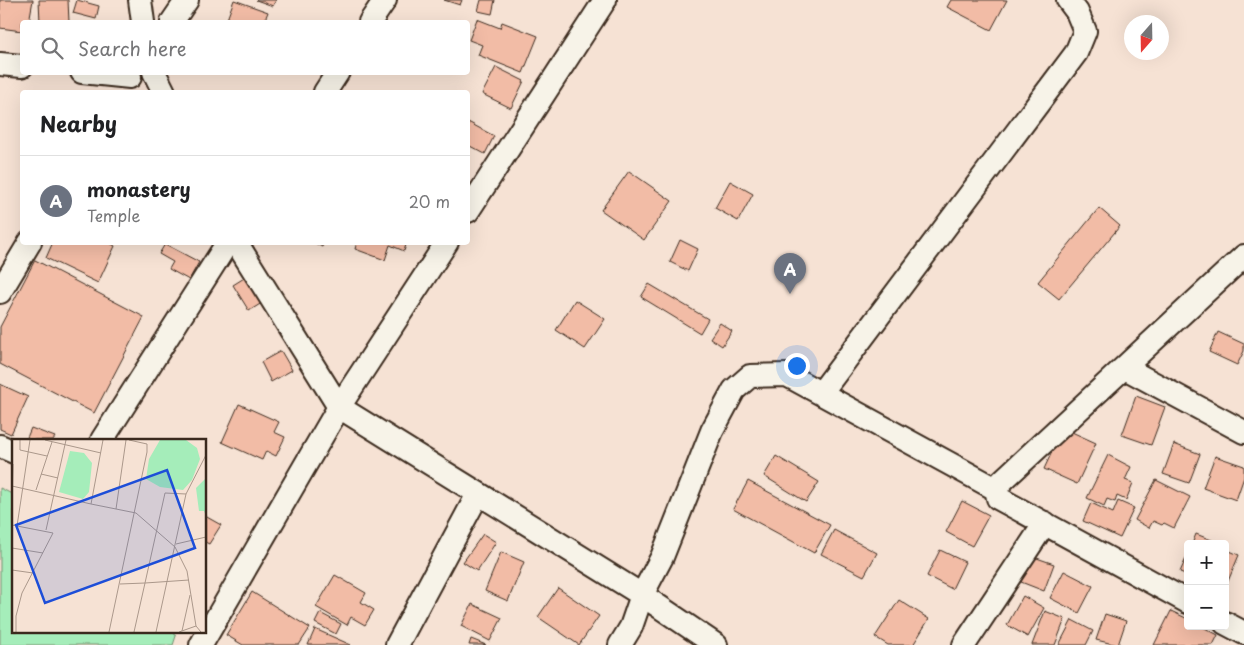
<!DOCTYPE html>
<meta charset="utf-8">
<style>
body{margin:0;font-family:"Playpen Sans",sans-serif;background:#f6f6f6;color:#202124}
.controls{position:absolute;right:15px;bottom:15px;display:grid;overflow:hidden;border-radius:5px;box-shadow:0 5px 20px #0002}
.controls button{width:45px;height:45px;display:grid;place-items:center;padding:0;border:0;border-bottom:1px solid #e0e0e0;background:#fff;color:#202124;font:25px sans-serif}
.compass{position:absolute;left:1124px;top:15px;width:45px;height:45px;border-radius:50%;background:#fff;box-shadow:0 5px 20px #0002;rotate:200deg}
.you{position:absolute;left:796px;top:365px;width:18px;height:18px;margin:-12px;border:4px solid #fff;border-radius:50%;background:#1a73e8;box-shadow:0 0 0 8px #1a73e833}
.badge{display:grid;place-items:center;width:32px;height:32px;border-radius:50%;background:#111827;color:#fff;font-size:16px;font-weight:700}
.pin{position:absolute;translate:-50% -41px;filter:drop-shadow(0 1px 2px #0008)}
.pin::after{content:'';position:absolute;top:26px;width:18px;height:15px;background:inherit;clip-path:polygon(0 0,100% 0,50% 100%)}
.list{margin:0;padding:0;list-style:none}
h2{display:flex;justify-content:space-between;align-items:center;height:65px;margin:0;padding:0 20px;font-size:21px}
h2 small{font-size:16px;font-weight:400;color:#757577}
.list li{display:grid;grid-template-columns:32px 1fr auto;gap:15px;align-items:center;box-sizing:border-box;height:90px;padding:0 20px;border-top:1px solid #e0e0e0}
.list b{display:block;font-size:19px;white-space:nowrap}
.list p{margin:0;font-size:16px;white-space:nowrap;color:#757577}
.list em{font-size:16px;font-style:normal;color:#757577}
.icon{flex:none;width:28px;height:28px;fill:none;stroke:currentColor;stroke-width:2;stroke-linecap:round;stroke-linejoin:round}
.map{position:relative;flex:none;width:1244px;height:645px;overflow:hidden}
.search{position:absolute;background:#fff;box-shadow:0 5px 20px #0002;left:20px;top:20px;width:450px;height:55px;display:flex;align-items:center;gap:12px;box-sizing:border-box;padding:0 18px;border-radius:5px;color:#757577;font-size:19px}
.panel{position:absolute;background:#fff;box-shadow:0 5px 20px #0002;left:20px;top:90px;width:450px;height:155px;border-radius:5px}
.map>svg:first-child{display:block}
.green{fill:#a5edba;stroke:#708c6c}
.building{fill:#f2bca6;stroke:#3b2a1e}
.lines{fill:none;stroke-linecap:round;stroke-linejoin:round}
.minor-casing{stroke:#3b2a1e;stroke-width:26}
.minor{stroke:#f7f3e8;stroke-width:22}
.inset-road{fill:none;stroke:#ab988b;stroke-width:1}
.view{fill:#1d4ed8;fill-opacity:0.15;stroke:#1d4ed8;stroke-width:2.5}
.inset-edge{fill:none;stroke:#3b2a1e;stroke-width:2.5}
</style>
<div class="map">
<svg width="1244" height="645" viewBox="0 0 1244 645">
<rect width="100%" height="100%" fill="#f6e2d4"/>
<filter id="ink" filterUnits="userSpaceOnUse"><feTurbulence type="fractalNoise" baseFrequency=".02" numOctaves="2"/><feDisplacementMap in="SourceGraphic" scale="10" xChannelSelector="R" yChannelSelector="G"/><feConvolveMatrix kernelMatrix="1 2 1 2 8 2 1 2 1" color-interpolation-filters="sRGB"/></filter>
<g filter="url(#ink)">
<!-- green -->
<path class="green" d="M 0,488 L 14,495 L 14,631 L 173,631 L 176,636 L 173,645 L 0,645 Z"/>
<!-- building -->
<g class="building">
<path d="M 0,0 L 33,0 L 29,22 L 22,22 L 22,31 L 0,28 Z"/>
<path d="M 39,0 L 68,0 L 69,22 L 40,22 Z"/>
<path d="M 77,0 L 99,6 L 96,19 L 73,13 Z"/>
<path d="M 234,0 L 268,12 L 264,22 L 226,22 Z"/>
<path d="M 256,0 L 276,0 L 273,6 Z"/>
<path d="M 444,0 L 462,0 L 460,5 Z"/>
<path d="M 481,0 L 495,0 L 492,14 L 478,11 Z"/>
<path d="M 951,0 L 1007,0 L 991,30 L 947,7 Z"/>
<path d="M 477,19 L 500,28 L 502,22 L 538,36 L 523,73 L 478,55 L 482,45 L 469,40 Z"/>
<path d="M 496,67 L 524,81 L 511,108 L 482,94 Z"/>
<path d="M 468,122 L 494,136 L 485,154 L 468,145 Z"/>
<path d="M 629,171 L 672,201 L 644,240 L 601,210 Z"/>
<path d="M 730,181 L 753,194 L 738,221 L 715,208 Z"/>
<path d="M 1099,208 L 1120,226 L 1059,299 L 1038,282 Z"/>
<path d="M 680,240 L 698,249 L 688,271 L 670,262 Z"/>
<path d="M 53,242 L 108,242 L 115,246 L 98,283 L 46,258 Z"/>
<path d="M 313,242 L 324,242 L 322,247 Z"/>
<path d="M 357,242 L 407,242 L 404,251 L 390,245 L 385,260 L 355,249 Z"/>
<path d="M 165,244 L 199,262 L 189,280 L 169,269 L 173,262 L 159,254 Z"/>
<path d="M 35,260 L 144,317 L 94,413 L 0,364 L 0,327 Z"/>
<path d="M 249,275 L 265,301 L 249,311 L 233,285 Z"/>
<path d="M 649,284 L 708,319 L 700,333 L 641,297 Z"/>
<path d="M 575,300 L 605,319 L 585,349 L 556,330 Z"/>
<path d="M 720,323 L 732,331 L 722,346 L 710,338 Z"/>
<path d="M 1218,332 L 1244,344 L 1244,351 L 1237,365 L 1209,352 Z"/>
<path d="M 281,351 L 292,370 L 271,382 L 261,362 Z"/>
<path d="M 0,384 L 28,397 L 11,434 L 0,429 Z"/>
<path d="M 1136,396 L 1165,407 L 1151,445 L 1122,435 Z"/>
<path d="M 239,404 L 279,422 L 274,432 L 285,437 L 276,456 L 266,451 L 262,460 L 222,442 Z"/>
<path d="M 31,428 L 55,437 L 53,440 L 26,440 Z"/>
<path d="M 1063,428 L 1096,443 L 1077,484 L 1044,469 Z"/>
<path d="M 1174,444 L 1200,454 L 1189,483 L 1163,474 Z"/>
<path d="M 1108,455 L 1131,467 L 1125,480 L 1133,483 L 1126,500 L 1117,496 L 1115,502 L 1107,499 L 1104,506 L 1087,498 Z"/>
<path d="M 776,456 L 819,482 L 806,502 L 764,476 Z"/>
<path d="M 1215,456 L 1244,466 L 1244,477 L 1236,500 L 1203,488 Z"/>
<path d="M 1156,480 L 1190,497 L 1174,528 L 1164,523 L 1162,525 L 1153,521 L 1149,528 L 1135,520 Z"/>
<path d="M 748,481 L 830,525 L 814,553 L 733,509 Z"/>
<path d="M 962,501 L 989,515 L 972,546 L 946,532 Z"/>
<path d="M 1118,501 L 1134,508 L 1120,538 L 1083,521 L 1091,503 L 1113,513 Z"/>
<path d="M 205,516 L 221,525 L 209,544 L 205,542 Z"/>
<path d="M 834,530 L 877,553 L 864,576 L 821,554 Z"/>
<path d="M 483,534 L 496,542 L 477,571 L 463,562 Z"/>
<path d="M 1196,534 L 1214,541 L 1213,544 L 1192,544 Z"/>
<path d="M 1225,549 L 1239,555 L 1226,586 L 1225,585 Z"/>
<path d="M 940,550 L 965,562 L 952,589 L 927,576 Z"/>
<path d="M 501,552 L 524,562 L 508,601 L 485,591 Z"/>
<path d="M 1188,554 L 1188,575 L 1180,572 Z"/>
<path d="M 1031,556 L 1054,564 L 1044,591 L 1021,582 Z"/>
<path d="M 1064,571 L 1093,586 L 1079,613 L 1050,598 Z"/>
<path d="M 335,575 L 366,593 L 361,602 L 374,610 L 365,625 L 351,617 L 347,625 L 316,607 Z"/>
<path d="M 558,588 L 599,616 L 579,645 L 538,617 Z"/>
<path d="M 252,592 L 310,628 L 299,645 L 243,645 L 226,635 Z"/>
<path d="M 1023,596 L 1044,608 L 1028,637 L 1007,625 Z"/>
<path d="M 899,600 L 929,619 L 913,645 L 888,645 L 875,637 Z"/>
<path d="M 472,604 L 502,618 L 490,641 L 461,626 Z"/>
<path d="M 1045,611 L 1065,619 L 1055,645 L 1032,645 Z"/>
<path d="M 1171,611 L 1188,619 L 1188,626 L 1201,626 L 1218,635 L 1213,645 L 1154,645 Z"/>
<path d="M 320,613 L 341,624 L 336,634 L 315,623 Z"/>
<path d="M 1105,614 L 1126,621 L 1118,645 L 1096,640 Z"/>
<path d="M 1072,620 L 1093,631 L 1086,645 L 1059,645 Z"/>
<path d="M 315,629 L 351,645 L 308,645 Z"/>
<path d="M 471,639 L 486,645 L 469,645 Z"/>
</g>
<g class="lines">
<defs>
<g id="minor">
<path d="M 140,0 L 143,22"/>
<path d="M 172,22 L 187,0"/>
<path d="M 370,22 L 385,0"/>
<path d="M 0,64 L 22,66"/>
<path d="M 82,72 L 130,77"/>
<path d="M 154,72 L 164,92"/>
<path d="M 325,92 L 338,72"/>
<path d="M 468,211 L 605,0"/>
<path d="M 236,242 L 339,407 L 642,595 L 631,627 L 620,645"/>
<path d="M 0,292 L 30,242"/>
<path d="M 1125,368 L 1244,432"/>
<path d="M 821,393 L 1076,53 L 1085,31 L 1077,12 L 1068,0"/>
<path d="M 102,440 L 228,242"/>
<path d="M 0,446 L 14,452"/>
<path d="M 996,489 L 1002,481 L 1244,256"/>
<path d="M 1225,623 L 1244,633"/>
<path d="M 201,645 L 339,407 L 447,242"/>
<path d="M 397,645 L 478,494"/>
<path d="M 716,645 L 642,595 L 662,557 L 712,431 L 734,390 L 750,376 L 787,375 L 996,489 L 998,498 L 1188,602"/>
<path d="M 964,645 L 1045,523"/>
</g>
</defs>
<!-- minor casing -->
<use href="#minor" class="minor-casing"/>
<!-- minor -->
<use href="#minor" class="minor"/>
</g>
</g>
<!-- overview -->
<g transform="translate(12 439)">
<rect width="194" height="194" fill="#f6e2d4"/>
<path d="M 148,1 L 174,1 L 185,9 L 188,20 L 180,41 L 171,51 L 148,48 L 134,40 L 137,20 ZM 58,12 L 72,14 L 80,24 L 77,53 L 71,60 L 47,53 ZM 194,39 L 194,77 L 192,72 L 187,72 L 184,49 Z" fill="#a5edba"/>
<path class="inset-road" d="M 8,1 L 8,11 L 35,17M 33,1 L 89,14M 91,1 L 79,65 L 124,74 L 163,108 L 175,132 L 184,187 L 189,193M 29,35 L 46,39M 0,47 L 79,65M 24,51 L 40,3M 174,55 L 153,54 L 133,144 L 177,141M 0,70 L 1,25M 104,70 L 114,1M 0,86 L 41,94 L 10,154 L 4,177 L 4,193M 5,87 L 18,1M 34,91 L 54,1M 164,105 L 194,98M 0,109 L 31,114M 0,131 L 21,134M 108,145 L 133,144 L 122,193M 170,192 L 178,156M 97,193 L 135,13 L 135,5 L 117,1M 144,193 L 174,55 L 194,16M 167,193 L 184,187"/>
<path class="view" d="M 155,31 L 183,109 L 33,164 L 4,86 Z"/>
<rect width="194" height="194" class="inset-edge"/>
</g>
</svg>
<div class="controls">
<button>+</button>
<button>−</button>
</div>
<svg class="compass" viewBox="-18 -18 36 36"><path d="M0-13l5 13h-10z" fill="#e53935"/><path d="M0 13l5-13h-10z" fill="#757577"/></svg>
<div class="you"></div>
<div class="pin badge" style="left:790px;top:294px;background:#6b7280">A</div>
<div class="search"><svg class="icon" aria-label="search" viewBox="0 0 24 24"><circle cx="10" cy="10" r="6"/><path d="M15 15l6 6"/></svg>Search here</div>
<section class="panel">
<h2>Nearby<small></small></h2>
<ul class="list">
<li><span class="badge" style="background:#6b7280">A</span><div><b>monastery</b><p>Temple</p></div><em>20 m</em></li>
</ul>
</section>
</div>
